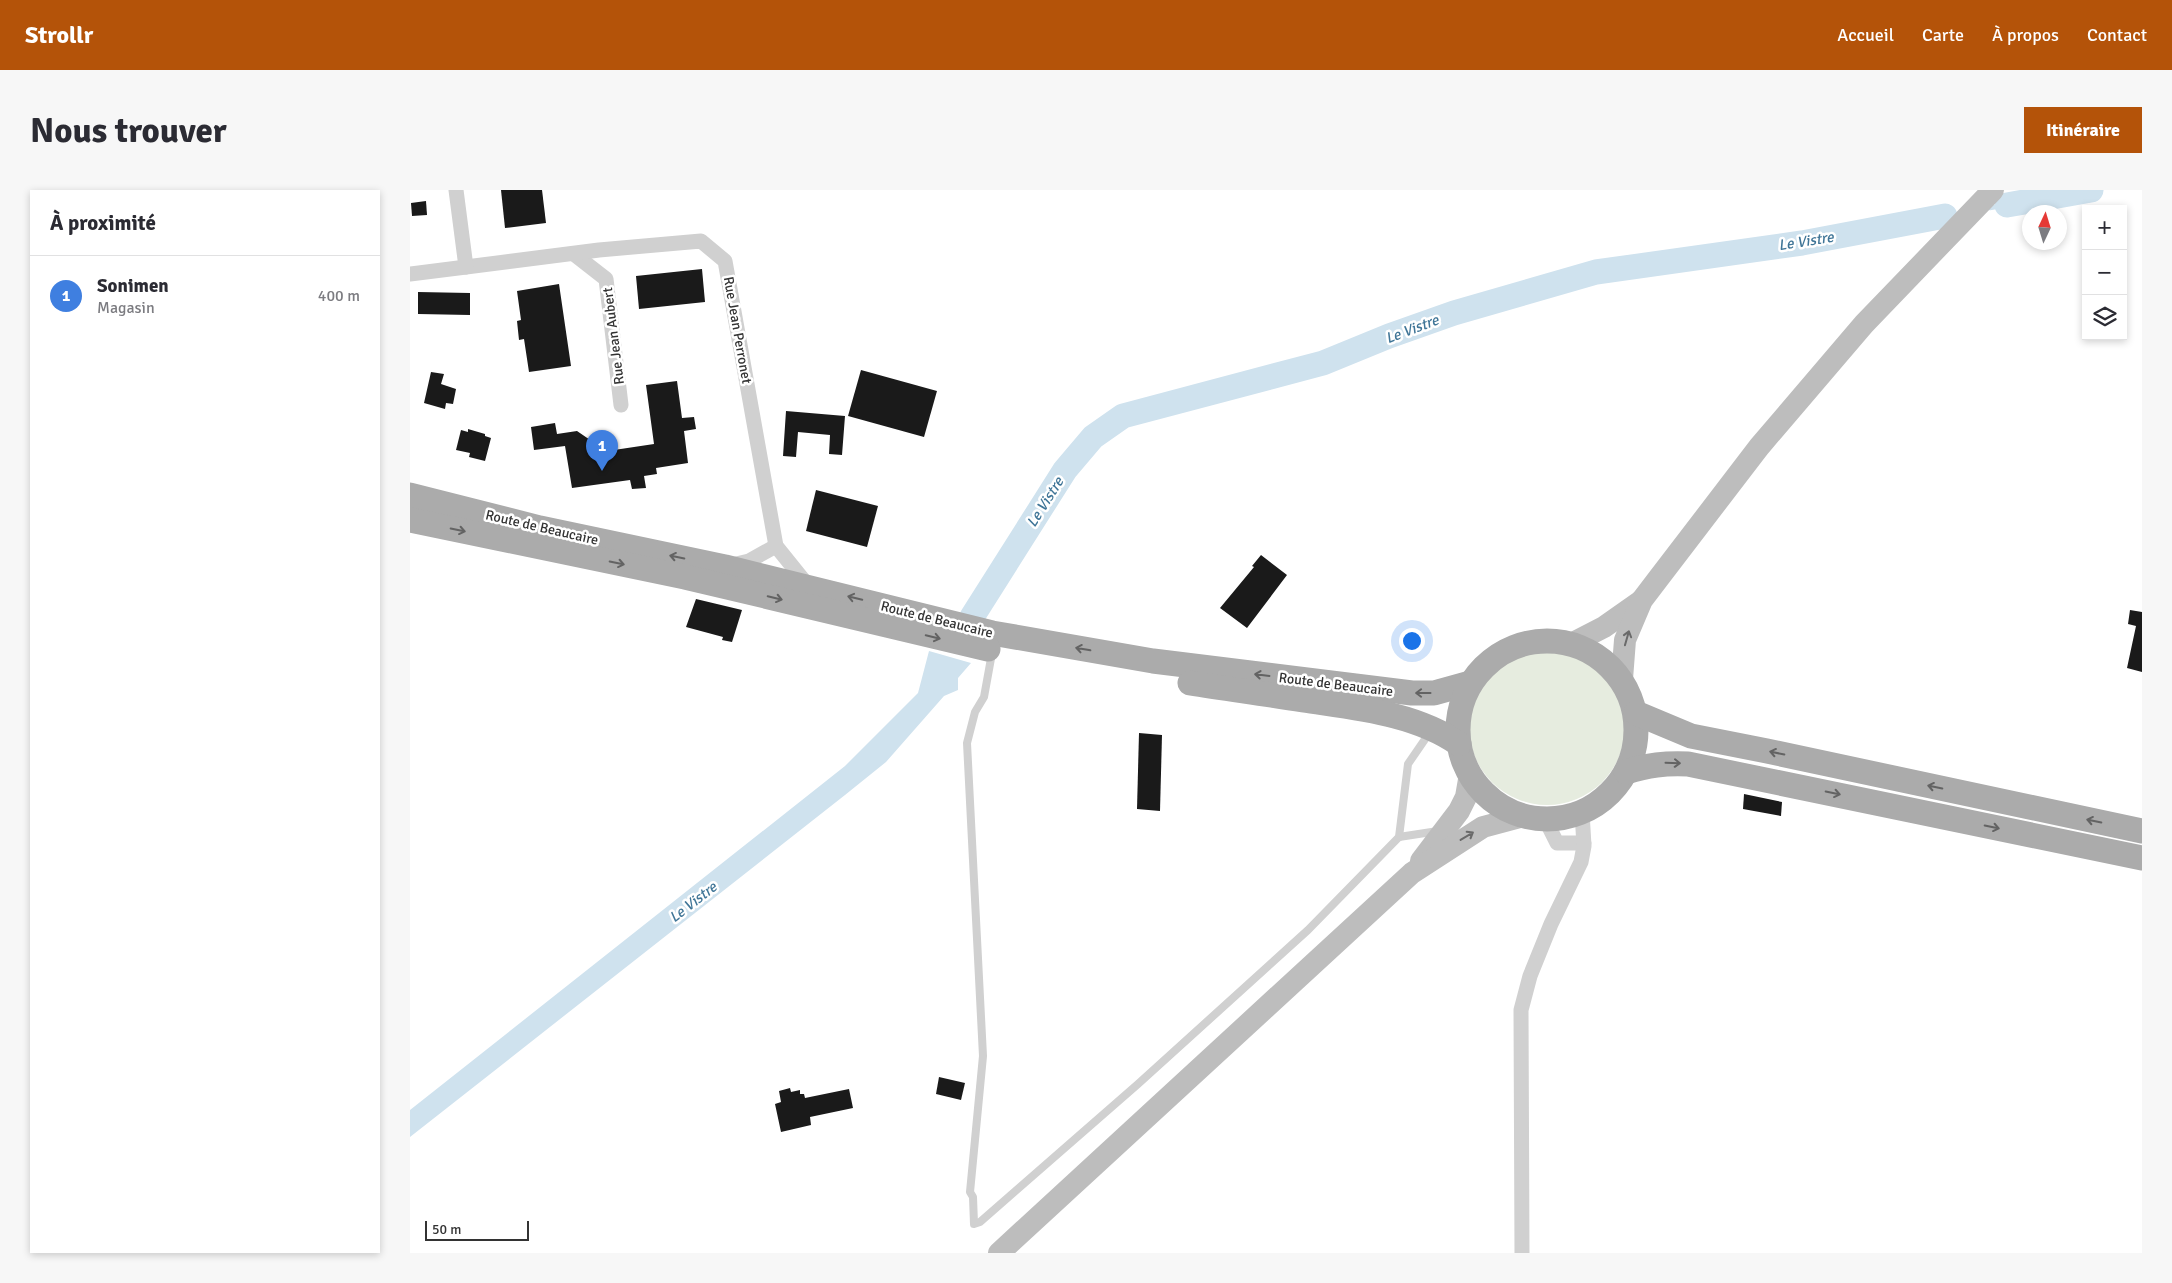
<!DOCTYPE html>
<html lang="fr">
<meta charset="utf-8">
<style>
body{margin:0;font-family:Signika,sans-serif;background:#f7f7f7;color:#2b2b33}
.controls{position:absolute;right:15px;top:15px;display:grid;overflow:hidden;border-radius:0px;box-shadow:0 2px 8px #0003}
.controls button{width:45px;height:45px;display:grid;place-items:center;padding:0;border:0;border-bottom:1px solid #e1e1e2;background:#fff;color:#2b2b33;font:25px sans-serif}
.compass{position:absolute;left:1612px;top:15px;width:45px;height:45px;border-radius:50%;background:#fff;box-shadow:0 2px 8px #0003;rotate:4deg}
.scale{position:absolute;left:15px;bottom:12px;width:104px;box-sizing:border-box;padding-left:5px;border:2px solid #333;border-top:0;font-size:14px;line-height:18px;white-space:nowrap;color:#333;-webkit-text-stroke:4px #fff;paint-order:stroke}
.you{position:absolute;left:1001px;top:450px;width:18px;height:18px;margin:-12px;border:4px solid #fff;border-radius:50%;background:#1a73e8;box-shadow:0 0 0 8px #1a73e833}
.badge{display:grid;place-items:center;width:32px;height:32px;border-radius:50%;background:#b45309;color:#fff;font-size:16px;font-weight:700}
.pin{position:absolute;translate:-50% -41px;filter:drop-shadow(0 1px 2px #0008)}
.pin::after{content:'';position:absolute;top:26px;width:18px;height:15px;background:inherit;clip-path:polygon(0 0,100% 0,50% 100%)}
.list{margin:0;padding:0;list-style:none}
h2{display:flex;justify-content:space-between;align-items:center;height:65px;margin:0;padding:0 20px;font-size:21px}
h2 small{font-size:16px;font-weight:400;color:#7c7c81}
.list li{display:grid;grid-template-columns:32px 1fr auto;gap:15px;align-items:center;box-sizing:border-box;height:80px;padding:0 20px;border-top:1px solid #e1e1e2}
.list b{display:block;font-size:19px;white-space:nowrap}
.list p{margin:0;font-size:16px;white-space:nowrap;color:#7c7c81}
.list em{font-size:16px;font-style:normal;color:#7c7c81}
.icon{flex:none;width:28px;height:28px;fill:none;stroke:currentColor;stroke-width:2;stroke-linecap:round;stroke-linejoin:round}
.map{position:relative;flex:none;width:1732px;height:1063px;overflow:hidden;border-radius:0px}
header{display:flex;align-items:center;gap:30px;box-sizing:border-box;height:70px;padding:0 25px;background:#b45309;color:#fff}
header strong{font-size:24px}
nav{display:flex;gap:28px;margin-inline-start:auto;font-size:18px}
.intro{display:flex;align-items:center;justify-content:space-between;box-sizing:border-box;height:120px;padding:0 30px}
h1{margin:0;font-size:35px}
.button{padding:12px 22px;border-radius:0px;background:#b45309;color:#fff;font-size:18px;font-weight:700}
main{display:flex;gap:30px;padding:0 30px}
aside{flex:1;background:#fff;border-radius:0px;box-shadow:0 2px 8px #0003}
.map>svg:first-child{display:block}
.green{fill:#e6ecdf}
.water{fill:#cfe2ee}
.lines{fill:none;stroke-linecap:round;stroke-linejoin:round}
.stream{stroke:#cfe2ee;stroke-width:4.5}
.river{stroke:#cfe2ee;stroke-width:25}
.building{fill:#1a1a1a}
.lane{stroke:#d0d0d0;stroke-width:8}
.street{stroke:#d0d0d0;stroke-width:15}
.secondary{stroke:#bdbdbd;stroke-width:22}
.primary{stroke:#ababab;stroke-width:25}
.oneway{stroke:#636363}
.oneway2{stroke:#6a6a6a}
.labels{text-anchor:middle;stroke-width:5;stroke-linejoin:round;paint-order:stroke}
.street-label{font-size:14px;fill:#333;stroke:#fff}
.water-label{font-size:15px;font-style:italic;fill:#3f7597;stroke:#fff}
</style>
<header>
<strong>Strollr</strong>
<nav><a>Accueil</a><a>Carte</a><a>À propos</a><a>Contact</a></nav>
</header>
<div class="intro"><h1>Nous trouver</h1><a class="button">Itinéraire</a></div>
<main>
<aside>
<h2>À proximité<small></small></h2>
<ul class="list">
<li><span class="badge" style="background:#3f7fe0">1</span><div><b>Sonimen</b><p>Magasin</p></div><em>400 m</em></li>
</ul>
</aside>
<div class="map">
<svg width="1732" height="1063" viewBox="0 0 1732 1063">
<rect width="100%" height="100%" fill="#fff"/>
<!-- green -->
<circle class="green" cx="1137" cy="537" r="78"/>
<!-- water -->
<path class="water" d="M 519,461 L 561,473 L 548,488 L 548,500 L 534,506 L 476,572 L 435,605 L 0,947 L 0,920 L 435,576 L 508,503 Z"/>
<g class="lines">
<!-- stream -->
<g class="stream">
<path d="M 1580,18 L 1597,15"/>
<path d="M 1535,26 L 1544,25"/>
</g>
<!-- river -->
<g class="river">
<path d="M 1597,15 L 1681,0"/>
<path d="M 562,427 L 655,280 L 683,247 L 713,226 L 913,173 L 979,146 L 1044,123 L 1186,82 L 1392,53 L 1535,26"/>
</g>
</g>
<!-- building -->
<g class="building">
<path d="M 91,0 L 132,0 L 136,33 L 95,38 Z"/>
<path d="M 16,11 L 17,25 L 2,26 L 1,13 Z"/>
<path d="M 292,79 L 295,112 L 229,119 L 226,86 Z"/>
<path d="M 149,94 L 161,176 L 119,182 L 114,149 L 109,150 L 107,131 L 111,130 L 107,101 Z"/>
<path d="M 8,102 L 60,103 L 60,125 L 8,124 Z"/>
<path d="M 451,180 L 527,201 L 514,247 L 438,226 Z"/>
<path d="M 21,182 L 34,184 L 31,194 L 46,199 L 43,214 L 36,213 L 35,219 L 14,213 Z"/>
<path d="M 267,191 L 272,228 L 284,227 L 286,239 L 274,241 L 278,273 L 246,278 L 247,284 L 234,286 L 236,298 L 222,299 L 220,290 L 162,298 L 155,256 L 124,260 L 121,237 L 145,233 L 147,244 L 167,241 L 186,254 L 202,252 L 204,260 L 244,254 L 236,195 Z"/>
<path d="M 376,221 L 435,226 L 432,265 L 419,264 L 420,245 L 388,242 L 386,267 L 373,266 Z"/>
<path d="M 58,239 L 75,244 L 75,246 L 81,248 L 75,271 L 59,267 L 60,263 L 46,260 L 51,240 L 58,242 Z"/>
<path d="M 406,300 L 468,316 L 457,357 L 396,341 Z"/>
<path d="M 851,365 L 877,385 L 837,438 L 810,418 L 844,377 L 842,376 Z"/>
<path d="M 286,409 L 332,420 L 322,452 L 312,450 L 313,447 L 276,437 Z"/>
<path d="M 1720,420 L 1732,422 L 1732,482 L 1717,478 L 1726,436 L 1718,434 Z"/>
<path d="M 729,543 L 752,545 L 750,621 L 727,619 Z"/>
<path d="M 1334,604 L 1372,612 L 1371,626 L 1333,619 Z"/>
<path d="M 529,887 L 555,893 L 551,910 L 526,904 Z"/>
<path d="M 380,898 L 381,902 L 390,900 L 390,904 L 394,904 L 395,908 L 439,899 L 443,918 L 400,927 L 401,935 L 371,942 L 365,914 L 371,912 L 369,901 Z"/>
</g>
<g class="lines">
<!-- lane -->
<g class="lane">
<path d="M 582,463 L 574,507 L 565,522 L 557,553 L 573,866 L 560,1002 L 563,1007 L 564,1034 L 570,1032 L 728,894 L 898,740 L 989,647 L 1028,641"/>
<path d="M 989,647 L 998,574 L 1020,542"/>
</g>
<!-- street -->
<g class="street">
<path d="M 164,64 L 196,89 L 211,215"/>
<path d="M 56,77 L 189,60 L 291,51 L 315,71 L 366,356 L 399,397"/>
<path d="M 0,84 L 56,77 L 46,0"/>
<path d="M 322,375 L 339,371 L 366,356"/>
<path d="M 1135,629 L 1147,653 L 1174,653"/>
<path d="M 1112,1063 L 1111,820 L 1120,786 L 1141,734 L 1171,672 L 1174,656 L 1172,622"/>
</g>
<!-- secondary -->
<g class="secondary">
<path d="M 1163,453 L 1194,437 L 1231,411"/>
<path d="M 1212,489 L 1215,450 L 1232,410 L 1248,389 L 1349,257 L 1454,134 L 1583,0"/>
<path d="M 1011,671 L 1049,621 L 1056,607 L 1060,584"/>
<path d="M 589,1063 L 1002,683 L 1073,637 L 1114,626"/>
</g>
<!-- primary -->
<g class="primary">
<path d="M 0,305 L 130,338 L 315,377 L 582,443 L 743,471 L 1002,503 L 1024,503 L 1060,493"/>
<path d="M 0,330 L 275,387 L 578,459"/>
<circle cx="1137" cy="540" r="89"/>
<path d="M 780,493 C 818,499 856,504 893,510 C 945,518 1005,523 1049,554"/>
<path d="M 1226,523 L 1281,546 L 1357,561 L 1732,641"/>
<path d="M 1216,582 C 1238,575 1255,573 1278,574 L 1732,668"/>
</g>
</g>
<!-- one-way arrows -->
<defs><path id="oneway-shaft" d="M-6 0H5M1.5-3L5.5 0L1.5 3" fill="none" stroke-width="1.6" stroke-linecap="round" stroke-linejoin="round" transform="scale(1.25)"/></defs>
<g class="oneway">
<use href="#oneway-shaft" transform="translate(48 340) rotate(12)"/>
<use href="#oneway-shaft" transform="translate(267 367) rotate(-168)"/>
<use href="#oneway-shaft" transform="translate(207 373) rotate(12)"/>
<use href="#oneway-shaft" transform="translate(365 408) rotate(13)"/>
<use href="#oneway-shaft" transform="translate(445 408) rotate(-166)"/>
<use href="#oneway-shaft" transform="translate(523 447) rotate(14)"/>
<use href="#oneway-shaft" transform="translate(673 459) rotate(-170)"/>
<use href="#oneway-shaft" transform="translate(852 485) rotate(-173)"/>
<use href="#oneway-shaft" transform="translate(1013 503) rotate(180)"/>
<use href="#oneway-shaft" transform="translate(1367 563) rotate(-168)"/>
<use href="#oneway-shaft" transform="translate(1263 573) rotate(2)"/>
<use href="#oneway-shaft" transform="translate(1525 597) rotate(-168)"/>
<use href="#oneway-shaft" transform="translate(1423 603) rotate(12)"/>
<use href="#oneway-shaft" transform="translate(1684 631) rotate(-168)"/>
<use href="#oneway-shaft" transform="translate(1582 637) rotate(12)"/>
</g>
<g class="oneway2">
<use href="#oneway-shaft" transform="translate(1217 448) rotate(-74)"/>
<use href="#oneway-shaft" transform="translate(1057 646) rotate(-31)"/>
</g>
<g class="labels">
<!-- street labels -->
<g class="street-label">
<text transform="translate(328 140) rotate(80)" y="5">Rue Jean Perronet</text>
<text transform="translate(203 146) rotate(-97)" y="5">Rue Jean Aubert</text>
<text transform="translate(132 337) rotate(13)" y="5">Route de Beaucaire</text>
<text transform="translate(527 429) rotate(14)" y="5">Route de Beaucaire</text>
<text transform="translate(926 494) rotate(7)" y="5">Route de Beaucaire</text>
</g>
<!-- water labels -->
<g class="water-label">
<text transform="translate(1396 51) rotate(-9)" y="5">Le Vistre</text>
<text transform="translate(1002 139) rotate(-21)" y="5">Le Vistre</text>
<text transform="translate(635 312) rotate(-58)" y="5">Le Vistre</text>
<text transform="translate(283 712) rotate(-38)" y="5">Le Vistre</text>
</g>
</g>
</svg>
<div class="controls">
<button>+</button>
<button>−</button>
<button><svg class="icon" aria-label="layers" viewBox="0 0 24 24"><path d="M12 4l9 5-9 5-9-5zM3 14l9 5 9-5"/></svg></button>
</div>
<svg class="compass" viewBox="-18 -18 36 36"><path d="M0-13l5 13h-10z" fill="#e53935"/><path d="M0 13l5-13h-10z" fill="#7c7c81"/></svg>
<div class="scale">50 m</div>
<div class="you"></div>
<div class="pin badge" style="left:192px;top:281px;background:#3f7fe0">1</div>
</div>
</main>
